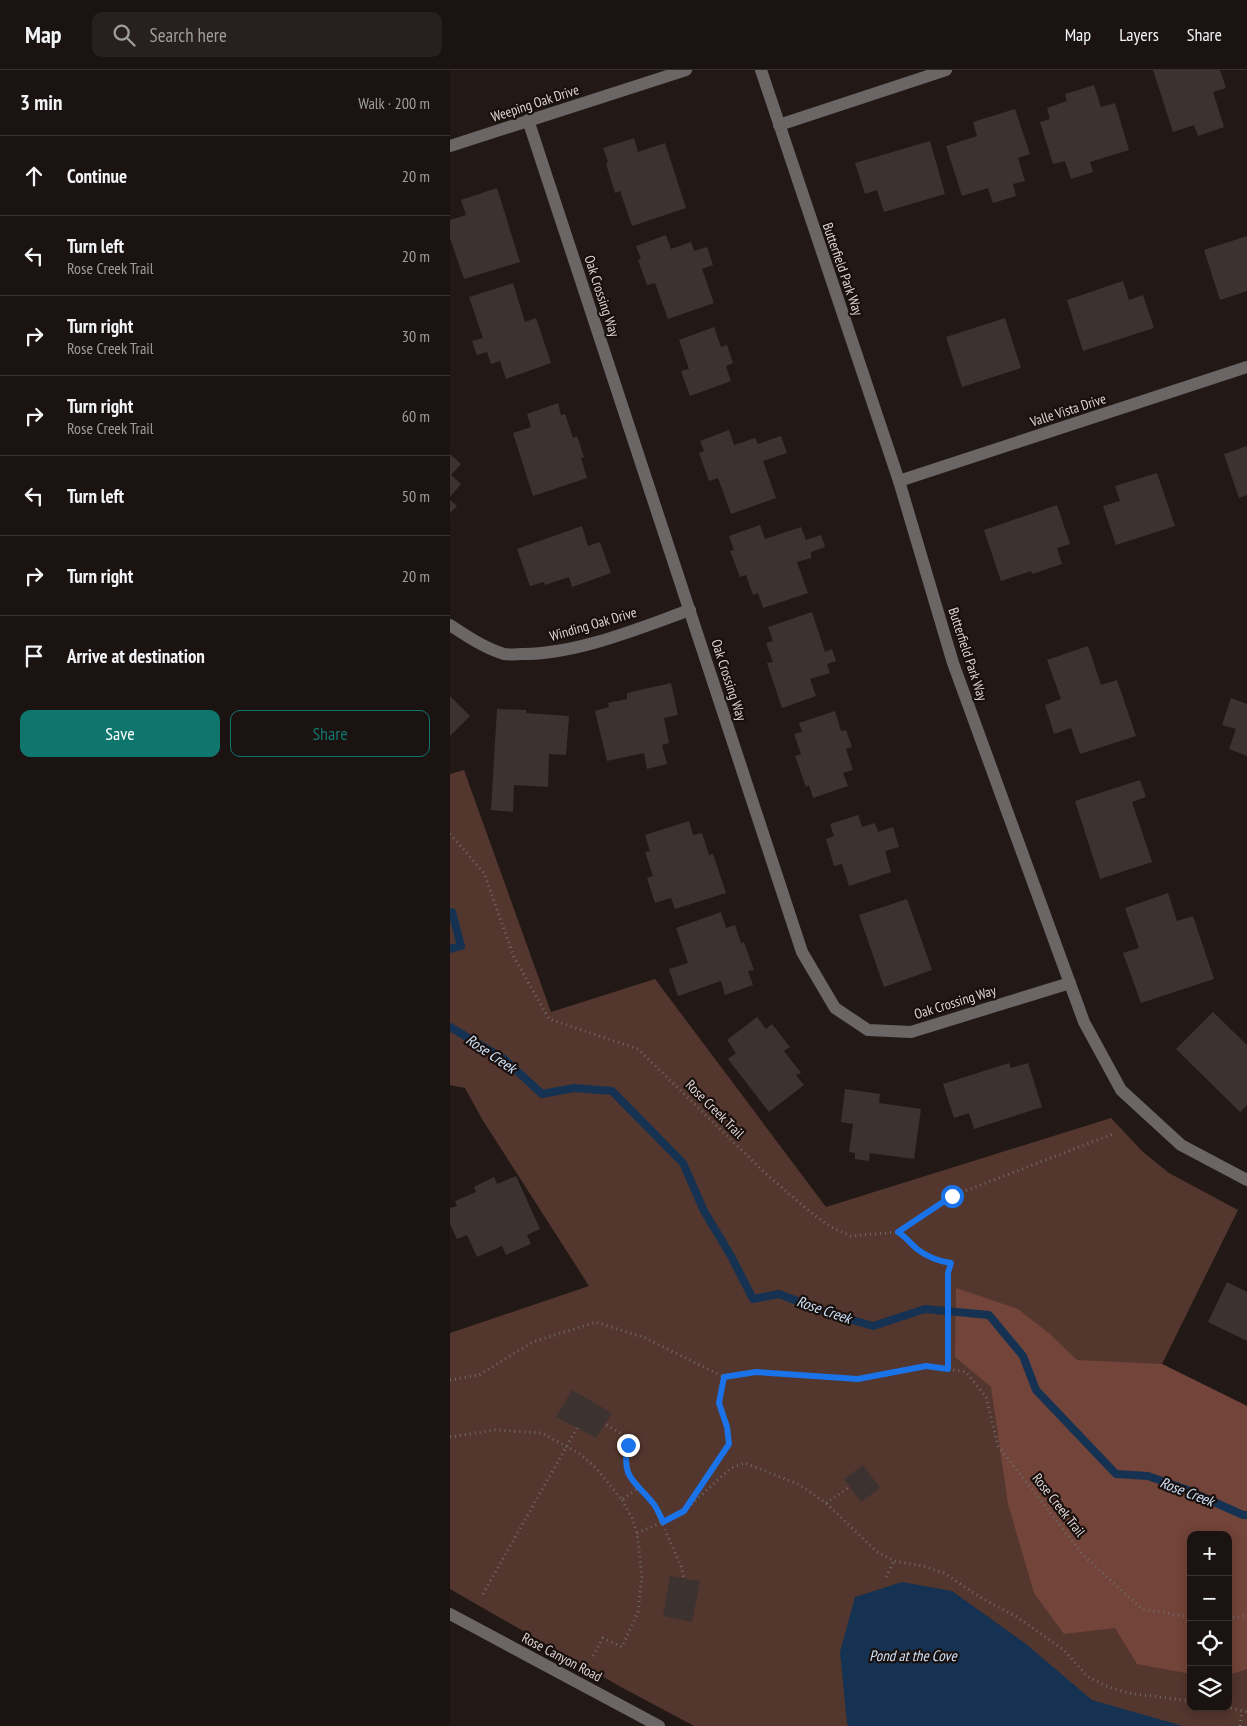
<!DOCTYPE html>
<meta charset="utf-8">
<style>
body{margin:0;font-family:"PT Sans Narrow",sans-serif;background:#27201f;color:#f1f3f6}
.controls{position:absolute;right:15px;bottom:15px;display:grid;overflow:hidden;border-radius:10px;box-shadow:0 2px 12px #0003}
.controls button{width:45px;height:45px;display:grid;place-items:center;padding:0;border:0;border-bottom:1px solid #383231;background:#1a1311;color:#f1f3f6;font:25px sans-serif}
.stop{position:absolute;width:15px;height:15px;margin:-11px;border:4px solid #1a73e8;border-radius:50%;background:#fff}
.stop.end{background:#1a73e8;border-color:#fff;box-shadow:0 1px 5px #0008}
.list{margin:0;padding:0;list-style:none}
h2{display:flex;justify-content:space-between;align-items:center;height:65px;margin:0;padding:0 20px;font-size:21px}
h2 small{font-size:16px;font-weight:400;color:#9f9e9f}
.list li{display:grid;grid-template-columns:32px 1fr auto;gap:15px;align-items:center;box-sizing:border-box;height:80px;padding:0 20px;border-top:1px solid #383231}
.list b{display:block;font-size:19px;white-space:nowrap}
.list p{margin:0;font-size:16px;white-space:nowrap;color:#9f9e9f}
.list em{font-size:16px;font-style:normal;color:#9f9e9f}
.actions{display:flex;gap:10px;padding:15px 20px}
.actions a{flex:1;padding:11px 0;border:1px solid #0f766e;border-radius:10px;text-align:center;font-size:18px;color:#0f766e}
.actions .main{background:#0f766e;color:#fff}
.icon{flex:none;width:28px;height:28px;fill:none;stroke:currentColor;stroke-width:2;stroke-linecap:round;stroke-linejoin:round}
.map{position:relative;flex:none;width:797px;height:1656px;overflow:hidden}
header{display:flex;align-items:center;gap:30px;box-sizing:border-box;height:70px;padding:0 25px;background:#1a1311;border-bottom:1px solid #383231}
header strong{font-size:24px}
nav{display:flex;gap:28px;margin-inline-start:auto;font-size:18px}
.search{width:350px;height:45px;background:#27201f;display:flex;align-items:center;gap:12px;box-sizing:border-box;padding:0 18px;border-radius:10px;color:#9f9e9f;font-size:19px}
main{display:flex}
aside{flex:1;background:#1a1311}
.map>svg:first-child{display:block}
.green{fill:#53362e;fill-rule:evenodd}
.forest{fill:#734439}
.water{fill:#153252}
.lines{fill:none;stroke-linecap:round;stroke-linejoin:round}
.stream{stroke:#153252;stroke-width:8}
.building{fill:#3c3330}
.path{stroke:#716a68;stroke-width:3;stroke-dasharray:1 4;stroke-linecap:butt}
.minor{stroke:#6b6665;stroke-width:12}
.route{stroke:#1a73e8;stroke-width:6}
.labels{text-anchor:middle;stroke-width:4.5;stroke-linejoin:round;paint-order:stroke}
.street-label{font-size:14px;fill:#ddd7d5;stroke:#19100e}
.water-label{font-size:15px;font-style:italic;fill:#cce0f8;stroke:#19100e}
</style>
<header>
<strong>Map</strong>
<div class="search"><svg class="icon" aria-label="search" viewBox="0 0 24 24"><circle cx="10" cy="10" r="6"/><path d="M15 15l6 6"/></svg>Search here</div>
<nav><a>Map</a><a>Layers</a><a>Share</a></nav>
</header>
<main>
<aside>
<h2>3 min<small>Walk · 200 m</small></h2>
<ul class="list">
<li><svg class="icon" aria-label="ahead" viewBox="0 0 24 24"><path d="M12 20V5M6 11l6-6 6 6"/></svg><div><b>Continue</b></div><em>20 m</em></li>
<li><svg class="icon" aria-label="left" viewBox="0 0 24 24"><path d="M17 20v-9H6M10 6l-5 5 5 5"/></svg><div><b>Turn left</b><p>Rose Creek Trail</p></div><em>20 m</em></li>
<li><svg class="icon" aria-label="right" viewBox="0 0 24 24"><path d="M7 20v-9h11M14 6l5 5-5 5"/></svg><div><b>Turn right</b><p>Rose Creek Trail</p></div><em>30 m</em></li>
<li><svg class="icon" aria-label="right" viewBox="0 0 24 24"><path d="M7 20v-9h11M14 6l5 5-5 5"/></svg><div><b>Turn right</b><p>Rose Creek Trail</p></div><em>60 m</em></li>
<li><svg class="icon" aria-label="left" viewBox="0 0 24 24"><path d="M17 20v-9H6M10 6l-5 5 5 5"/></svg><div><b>Turn left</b></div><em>50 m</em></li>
<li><svg class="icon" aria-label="right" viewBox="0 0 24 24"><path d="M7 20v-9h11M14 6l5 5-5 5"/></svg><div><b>Turn right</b></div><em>20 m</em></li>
<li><svg class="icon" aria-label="arrive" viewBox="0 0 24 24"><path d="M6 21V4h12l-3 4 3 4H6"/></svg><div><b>Arrive at destination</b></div></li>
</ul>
<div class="actions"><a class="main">Save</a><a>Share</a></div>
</aside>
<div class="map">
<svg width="797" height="1656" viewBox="0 0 797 1656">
<rect width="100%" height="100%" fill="#221917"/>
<!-- green -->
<path class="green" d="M 14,700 L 101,942 L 205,909 L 376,1137 L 661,1048 L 693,1082 L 719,1103 L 788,1140 L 712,1294 L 797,1336 L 797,1656 L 244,1656 L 171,1617 L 0,1519 L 0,1263 L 139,1216 L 32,1049 L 15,1018 L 0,1015 L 0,704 ZM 741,1465 L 778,1465 L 778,1637 L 741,1637 Z"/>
<!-- forest -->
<path class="forest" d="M 506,1218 L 568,1239 L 600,1264 L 627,1290 L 712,1294 L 797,1336 L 797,1599 L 778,1605 L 778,1465 L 741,1465 L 741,1604 L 687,1594 L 665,1558 L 614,1564 L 584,1523 L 558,1434 L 541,1317 L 505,1287 Z"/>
<!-- water -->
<path class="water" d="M 452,1512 L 502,1521 L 576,1574 L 642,1630 L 733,1656 L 399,1656 L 397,1653 L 390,1582 L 405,1527 Z"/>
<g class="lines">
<!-- stream -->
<g class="stream">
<path d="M 0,842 L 2,842 L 11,876 L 0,879"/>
<path d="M 0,957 L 54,989 L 92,1024 L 124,1018 L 162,1021 L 233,1093 L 254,1141 L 281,1186 L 303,1229 L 329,1224 L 378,1243 L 423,1256 L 475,1239 L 539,1245 L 573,1286 L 586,1320 L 666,1404 L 698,1406 L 735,1419 L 793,1445 L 797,1445"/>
</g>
</g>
<!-- building -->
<g class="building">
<path d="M 703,0 L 770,0 L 776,18 L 763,22 L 774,57 L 748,66 L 744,55 L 723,62 Z"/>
<path d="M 644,15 L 651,37 L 665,33 L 679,80 L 640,92 L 643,102 L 621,109 L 615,91 L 603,94 L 590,52 L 600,49 L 597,38 L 617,31 L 615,24 Z"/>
<path d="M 565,39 L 580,84 L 568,88 L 575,111 L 563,114 L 566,126 L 543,133 L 538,118 L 512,126 L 496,76 L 527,66 L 523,52 Z"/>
<path d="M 184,68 L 188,82 L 215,73 L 236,138 L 182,156 L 170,121 L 165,123 L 156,94 L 158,92 L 153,78 Z"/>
<path d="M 480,71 L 495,124 L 434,142 L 427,120 L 415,124 L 405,93 Z"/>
<path d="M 47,118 L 70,192 L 14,209 L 0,168 L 0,150 L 16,145 L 11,130 Z"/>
<path d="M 216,165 L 221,179 L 241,172 L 244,181 L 257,177 L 263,195 L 252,199 L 264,233 L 218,249 L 205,213 L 197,215 L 188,190 L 191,189 L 186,176 Z"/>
<path d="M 797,166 L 797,221 L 770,230 L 754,180 Z"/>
<path d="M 673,211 L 679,230 L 693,225 L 704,258 L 633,281 L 617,230 Z"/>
<path d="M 63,213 L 75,252 L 86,248 L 101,293 L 56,309 L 50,291 L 41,294 L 37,282 L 27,285 L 22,271 L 33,268 L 19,227 Z"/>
<path d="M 555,248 L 571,298 L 512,317 L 496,267 Z"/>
<path d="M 264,257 L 271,277 L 277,275 L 283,293 L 276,296 L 281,311 L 240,326 L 231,301 L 239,299 L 229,270 Z"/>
<path d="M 108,333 L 111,345 L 115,344 L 123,368 L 127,366 L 134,387 L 131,388 L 137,408 L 83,426 L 63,363 L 81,357 L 77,344 Z"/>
<path d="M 279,360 L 284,375 L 305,368 L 308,374 L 331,366 L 337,383 L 313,391 L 326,428 L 281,444 L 268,408 L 259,411 L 249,383 L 254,381 L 250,371 Z"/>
<path d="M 797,376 L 797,425 L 789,428 L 774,384 Z"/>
<path d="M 0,384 L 11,394 L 1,405 L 11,414 L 0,427 Z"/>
<path d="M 707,403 L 725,456 L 666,475 L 653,436 L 670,431 L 665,416 Z"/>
<path d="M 0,430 L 7,436 L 0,443 Z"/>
<path d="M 607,435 L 620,474 L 607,478 L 612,494 L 582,504 L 581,501 L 551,511 L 534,460 Z"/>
<path d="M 310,455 L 315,469 L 351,457 L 356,470 L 371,465 L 375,477 L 361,482 L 361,488 L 347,492 L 358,523 L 313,538 L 308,523 L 303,525 L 296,505 L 290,507 L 280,481 L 284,480 L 279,466 Z"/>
<path d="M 132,456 L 138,476 L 150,472 L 161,503 L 122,517 L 119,507 L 95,515 L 94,512 L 80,516 L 67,479 Z"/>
<path d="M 362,542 L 375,582 L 382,579 L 386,591 L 377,594 L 380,603 L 360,609 L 366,626 L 332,638 L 317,593 L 323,592 L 316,573 L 323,571 L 318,557 Z"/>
<path d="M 638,576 L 651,615 L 667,610 L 686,666 L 630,684 L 621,658 L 604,664 L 595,635 L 611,629 L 597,590 Z"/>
<path d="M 221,613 L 228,645 L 214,648 L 219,673 L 212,675 L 217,694 L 197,699 L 194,683 L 157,691 L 145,641 L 159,637 L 158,633 L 177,629 L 177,623 Z"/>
<path d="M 0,626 L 20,646 L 0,666 Z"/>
<path d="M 781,628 L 797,634 L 797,686 L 779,679 L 786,659 L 772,655 Z"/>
<path d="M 47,639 L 76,640 L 76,643 L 119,646 L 116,685 L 99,684 L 98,717 L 64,715 L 63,742 L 41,740 Z"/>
<path d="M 385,641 L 391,661 L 396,660 L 402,677 L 396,679 L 403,700 L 393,703 L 398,716 L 363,728 L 359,715 L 356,717 L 345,686 L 351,684 L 344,664 L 352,662 L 349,653 Z"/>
<path d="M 690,710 L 696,727 L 682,732 L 702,792 L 650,809 L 625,731 Z"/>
<path d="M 408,745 L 412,757 L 425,753 L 428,762 L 443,757 L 449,777 L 435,781 L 441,802 L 399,816 L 392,794 L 384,796 L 376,769 L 384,766 L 380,754 Z"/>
<path d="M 239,751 L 243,765 L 252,763 L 259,785 L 263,784 L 276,823 L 225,839 L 221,828 L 205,833 L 197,808 L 203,806 L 195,782 L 200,781 L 195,765 Z"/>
<path d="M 718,823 L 727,851 L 743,846 L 764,909 L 691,933 L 673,883 L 689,878 L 675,838 Z"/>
<path d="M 457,829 L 482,900 L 434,917 L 409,845 Z"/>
<path d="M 271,842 L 276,858 L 285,855 L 291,873 L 294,872 L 304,900 L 298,901 L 303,915 L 275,925 L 271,911 L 228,926 L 219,899 L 238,893 L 226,858 Z"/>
<path d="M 763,942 L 797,975 L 797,1035 L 790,1042 L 726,979 Z"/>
<path d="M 307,947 L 316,959 L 322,954 L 340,977 L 334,981 L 351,1003 L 346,1005 L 354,1015 L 319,1042 L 278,989 L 286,983 L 277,970 Z"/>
<path d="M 559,993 L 561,998 L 578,993 L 592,1037 L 524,1059 L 519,1043 L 504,1048 L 493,1014 Z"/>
<path d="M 395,1019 L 430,1024 L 429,1033 L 471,1039 L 464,1089 L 420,1083 L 419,1091 L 405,1089 L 405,1083 L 399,1082 L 403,1054 L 391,1052 Z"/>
<path d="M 66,1106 L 90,1159 L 77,1165 L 81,1174 L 56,1185 L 52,1176 L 27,1187 L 17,1165 L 7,1169 L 0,1154 L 0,1138 L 7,1136 L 5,1131 L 26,1122 L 24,1117 L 44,1107 L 47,1114 Z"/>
<path d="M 777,1212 L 797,1222 L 797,1271 L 758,1252 Z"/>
<path d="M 122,1320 L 162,1343 L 146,1368 L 106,1347 Z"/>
<path d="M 413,1395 L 430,1418 L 411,1432 L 394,1409 Z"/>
<path d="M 220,1506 L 250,1511 L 242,1552 L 213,1546 Z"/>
</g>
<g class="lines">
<!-- path -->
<g class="path">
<path d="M 0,764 L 34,803 L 64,887 L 99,949 L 188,979 L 315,1103 L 364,1145 L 381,1157 L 401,1166 L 448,1162 L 457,1168 L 466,1178 L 485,1190 L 501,1193 L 498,1203 L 498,1299"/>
<path d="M 448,1162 L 502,1126 L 663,1064"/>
<path d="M 0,1310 L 29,1305 L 83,1272 L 146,1252 L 195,1268 L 274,1307 L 306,1302 L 408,1309 L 476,1296 L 516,1302 L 536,1327 L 548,1376 L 634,1486 L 692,1539 L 741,1547"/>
<path d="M 0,1367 L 45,1360 L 92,1363 L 130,1384 L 146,1398 L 172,1430 L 188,1418 C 178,1404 168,1385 182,1370 L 155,1354"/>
<path d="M 188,1418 L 203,1433 L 231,1496 L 234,1508"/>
<path d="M 376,1433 L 398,1418"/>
<path d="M 237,1436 L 279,1373 L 277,1357 L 269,1333 L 274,1307"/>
<path d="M 234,1441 L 281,1398 L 295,1393 L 348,1414 L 376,1433 L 426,1481 L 444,1491 L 473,1496 L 494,1503 L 533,1529 L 567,1547 L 614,1580 L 637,1606 L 656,1616 L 678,1623 L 741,1631"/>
<path d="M 187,1463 L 213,1452 L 234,1441"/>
<path d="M 436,1507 L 444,1491"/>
<path d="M 33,1524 L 127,1358"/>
<path d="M 778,1549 L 797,1545"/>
<path d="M 143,1586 L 153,1568 L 172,1577 L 188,1542 L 192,1506 L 187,1463 L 182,1448 L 172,1430"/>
<path d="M 776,1637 L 797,1642"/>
<path d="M 790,1656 L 792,1642"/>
</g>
<!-- minor -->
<g class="minor">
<path d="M 311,0 L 449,411 L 503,593 L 634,952 L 671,1020 L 731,1075 L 797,1110"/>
<path d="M 78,50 L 352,882 L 385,938 L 418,960 L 461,962 L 620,913"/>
<path d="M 329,55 L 496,0"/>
<path d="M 0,76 L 236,0"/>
<path d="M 449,411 L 797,297"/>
<path d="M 0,555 C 17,566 34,578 54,584 C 60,585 67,584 73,584 C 128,584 189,558 240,540"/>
<path d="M 0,1544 L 209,1656"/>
</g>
</g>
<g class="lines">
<!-- route -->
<path class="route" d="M 178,1375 C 171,1408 184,1410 202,1432 C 207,1437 210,1446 213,1452 L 234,1441 L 279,1374 L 277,1357 L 269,1333 L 274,1307 L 306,1302 L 408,1309 L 476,1296 L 498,1299 L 498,1203 L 501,1193 C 488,1191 477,1187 467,1179 C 460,1173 456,1167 448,1162 L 502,1126"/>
</g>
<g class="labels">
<!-- street labels -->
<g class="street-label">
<text transform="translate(85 33) rotate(-18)" y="5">Weeping Oak Drive</text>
<text transform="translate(393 199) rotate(71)" y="5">Butterfield Park Way</text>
<text transform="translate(152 226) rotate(72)" y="5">Oak Crossing Way</text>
<text transform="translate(618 340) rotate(-18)" y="5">Valle Vista Drive</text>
<text transform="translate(143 554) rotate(-16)" y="5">Winding Oak Drive</text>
<text transform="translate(518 584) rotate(72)" y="5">Butterfield Park Way</text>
<text transform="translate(279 610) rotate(72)" y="5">Oak Crossing Way</text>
<text transform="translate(505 932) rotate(-17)" y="5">Oak Crossing Way</text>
<text transform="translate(265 1039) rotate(45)" y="5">Rose Creek Trail</text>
<text transform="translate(609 1435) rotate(52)" y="5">Rose Creek Trail</text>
<text transform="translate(112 1587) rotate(28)" y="5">Rose Canyon Road</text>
</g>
<!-- water labels -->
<g class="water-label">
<text transform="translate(41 984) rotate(34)" y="5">Rose Creek</text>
<text transform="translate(374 1240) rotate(19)" y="5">Rose Creek</text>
<text transform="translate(737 1422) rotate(21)" y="5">Rose Creek</text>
<text x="463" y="1591">Pond at the Cove</text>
</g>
</g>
</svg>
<div class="controls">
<button>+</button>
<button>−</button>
<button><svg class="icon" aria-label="locate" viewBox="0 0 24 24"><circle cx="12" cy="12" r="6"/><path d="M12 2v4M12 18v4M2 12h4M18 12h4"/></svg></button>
<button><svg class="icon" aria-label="layers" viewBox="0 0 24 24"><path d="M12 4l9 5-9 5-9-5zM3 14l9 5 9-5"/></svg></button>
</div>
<div class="stop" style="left:502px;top:1126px"></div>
<div class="stop end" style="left:178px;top:1375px"></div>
</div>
</main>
